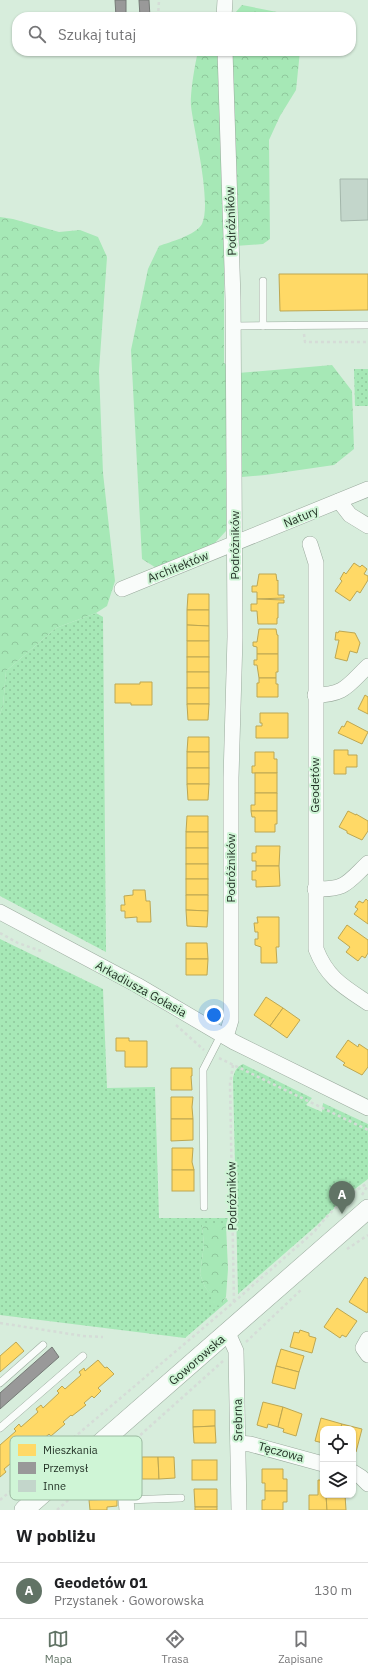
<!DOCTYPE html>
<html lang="pl">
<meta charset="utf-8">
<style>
body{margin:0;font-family:"IBM Plex Sans",sans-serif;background:#f2f2f2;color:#202124}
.controls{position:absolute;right:12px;bottom:12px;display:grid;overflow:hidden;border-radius:8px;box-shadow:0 1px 3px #0004}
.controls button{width:36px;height:36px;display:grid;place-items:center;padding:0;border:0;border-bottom:1px solid #e0e0e0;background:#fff;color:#202124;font:20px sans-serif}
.you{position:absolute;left:214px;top:1015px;width:14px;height:14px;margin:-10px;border:3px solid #fff;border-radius:50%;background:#1a73e8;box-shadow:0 0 0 6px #1a73e833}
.badge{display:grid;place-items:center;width:26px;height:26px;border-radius:50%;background:#617365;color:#fff;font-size:13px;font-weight:700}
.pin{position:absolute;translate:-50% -33px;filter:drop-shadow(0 1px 2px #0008)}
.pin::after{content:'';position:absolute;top:21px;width:14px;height:12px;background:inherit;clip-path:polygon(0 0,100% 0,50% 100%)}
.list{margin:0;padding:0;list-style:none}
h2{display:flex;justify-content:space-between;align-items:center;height:52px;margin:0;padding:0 16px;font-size:17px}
h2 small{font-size:13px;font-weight:400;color:#757577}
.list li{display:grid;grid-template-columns:26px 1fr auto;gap:12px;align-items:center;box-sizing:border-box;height:56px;padding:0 16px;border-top:1px solid #e0e0e0}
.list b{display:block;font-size:15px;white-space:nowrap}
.list p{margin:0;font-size:13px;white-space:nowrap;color:#757577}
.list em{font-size:13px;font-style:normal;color:#757577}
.icon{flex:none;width:22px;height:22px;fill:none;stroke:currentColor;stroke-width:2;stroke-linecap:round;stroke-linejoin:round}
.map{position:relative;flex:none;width:368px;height:1510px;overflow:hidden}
.search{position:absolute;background:#fff;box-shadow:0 1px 3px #0004;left:12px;right:12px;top:12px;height:44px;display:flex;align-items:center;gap:10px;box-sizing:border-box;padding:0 14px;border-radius:16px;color:#757577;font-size:15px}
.sheet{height:108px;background:#fff}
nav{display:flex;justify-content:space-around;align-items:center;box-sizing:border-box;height:56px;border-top:1px solid #e0e0e0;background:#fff;font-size:11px;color:#757577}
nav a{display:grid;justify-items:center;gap:2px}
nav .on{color:#617365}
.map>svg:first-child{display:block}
.green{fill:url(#green-dots)}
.forest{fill:url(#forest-crowns)}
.homes{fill:#ffd966;stroke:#bda752}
.industry{fill:#999;stroke:#757a76}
.building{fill:#c3d6cb;stroke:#a3b6ab}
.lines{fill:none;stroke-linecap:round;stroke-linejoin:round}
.service-casing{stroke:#9aaa9d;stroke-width:8}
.minor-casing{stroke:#9aaa9d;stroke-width:16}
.tertiary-casing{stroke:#9aaa9d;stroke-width:20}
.path{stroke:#d5dcd7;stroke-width:2.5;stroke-dasharray:3 3;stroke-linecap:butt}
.service{stroke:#f9fcfa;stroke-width:7}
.minor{stroke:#f9fcfa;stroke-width:15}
.tertiary{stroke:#f9fcfa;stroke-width:19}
.labels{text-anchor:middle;stroke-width:4;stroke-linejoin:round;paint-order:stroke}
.street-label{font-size:12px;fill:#223125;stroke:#cff5d6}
.key{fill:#cff5d6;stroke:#9bbaa1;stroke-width:1}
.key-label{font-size:11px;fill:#223125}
</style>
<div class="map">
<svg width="368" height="1510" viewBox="0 0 368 1510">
<defs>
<pattern id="green-dots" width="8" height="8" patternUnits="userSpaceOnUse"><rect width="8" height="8" fill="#a6e8b6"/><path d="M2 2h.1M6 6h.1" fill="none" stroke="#8fc79c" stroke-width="1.8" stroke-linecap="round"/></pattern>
<pattern id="forest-crowns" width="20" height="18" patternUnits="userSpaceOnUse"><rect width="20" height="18" fill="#a6e8b6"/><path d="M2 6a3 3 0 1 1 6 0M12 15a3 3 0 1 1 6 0" fill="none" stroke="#8fc79c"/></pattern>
</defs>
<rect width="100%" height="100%" fill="#d7eddc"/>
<!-- green -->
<g class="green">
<path d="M 354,369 L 368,369 L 368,406 L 355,406 Z"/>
<path d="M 96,613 L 103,617 L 106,952 L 0,896 L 0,714 L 3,706 L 6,671 L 56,628 Z"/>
<path d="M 0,939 L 103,989 L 107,1088 L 155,1087 L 159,1218 L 228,1218 L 226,1225 L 202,1225 L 204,1245 L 200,1274 L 205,1287 L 220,1305 L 226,1298 L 228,1301 L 185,1338 L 0,1315 Z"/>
<path d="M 243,1064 L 312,1098 L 306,1105 L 322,1112 L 323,1103 L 368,1124 L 368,1179 L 352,1191 L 316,1226 L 238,1294 L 233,1078 C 235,1071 236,1067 243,1064 Z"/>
</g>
<!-- forest -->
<g class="forest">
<path d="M 242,5 L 277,12 L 282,17 L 225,17 L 235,13 Z"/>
<path d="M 198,51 L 300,51 L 296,90 L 280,116 L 269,140 L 270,239 L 263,244 L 235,246 L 224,257 L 224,363 L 238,373 L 332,365 L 352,391 L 354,449 L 334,465 L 265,475 L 242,477 L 227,487 L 226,531 L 213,545 L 158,569 L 142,559 L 131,350 L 148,269 L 159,246 C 170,242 196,235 202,224 C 212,202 194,132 191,106 C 190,93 195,64 198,51 Z"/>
<path d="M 0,217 L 13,219 L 59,232 L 80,230 L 98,237 L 107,257 L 99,371 L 103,473 L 115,581 L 107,606 L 96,613 L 56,628 L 6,671 L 3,706 L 0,714 Z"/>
<path d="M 202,1225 L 226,1225 L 228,1269 L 226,1297 L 220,1306 L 212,1304 L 211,1295 L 205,1287 L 200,1274 L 204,1245 Z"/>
</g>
<!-- homes -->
<g class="homes">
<path d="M 279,274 L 368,274 L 368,310 L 280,311 Z"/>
<path d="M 354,563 L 360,567 L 362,565 L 367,569 L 364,574 L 368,576 L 368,580 L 360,593 L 357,591 L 350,601 L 335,591 L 342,581 L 340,579 L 344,572 L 346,574 Z"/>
<path d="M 259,574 L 276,574 L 277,581 L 278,580 L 278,595 L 284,595 L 284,598 L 257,599 L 257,592 L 252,592 L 252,586 L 257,586 Z"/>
<path d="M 188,594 L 209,594 L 209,610 L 187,610 Z"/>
<path d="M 257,599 L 284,600 L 284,603 L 278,603 L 278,618 L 277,618 L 277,624 L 258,624 L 257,611 L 251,611 L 251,604 L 257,604 Z"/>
<path d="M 187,610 L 209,610 L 209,626 L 187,625 Z"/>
<path d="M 187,625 L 209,626 L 209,641 L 187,641 Z"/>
<path d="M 259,629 L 276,629 L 277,635 L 278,635 L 278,654 L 257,654 L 257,647 L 253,646 L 253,642 L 257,642 Z"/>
<path d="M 339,631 L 355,633 L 360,643 L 357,653 L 350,651 L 347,661 L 335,658 L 339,640 L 335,640 L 336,632 L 338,633 Z"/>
<rect x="187" y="641" width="22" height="16"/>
<path d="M 257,654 L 278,654 L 278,672 L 276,672 L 276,678 L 259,678 L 257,665 L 254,665 L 254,660 L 257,660 Z"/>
<rect x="187" y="657" width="22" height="15"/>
<rect x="187" y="672" width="22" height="16"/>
<path d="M 259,678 L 276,678 L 276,684 L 278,684 L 278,697 L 257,697 L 257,683 L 259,683 Z"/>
<path d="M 140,682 L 152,682 L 152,705 L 131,705 L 131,703 L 115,703 L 115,684 L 140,684 Z"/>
<rect x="187" y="688" width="22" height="16"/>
<path d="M 365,695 L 368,697 L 368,714 L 358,709 Z"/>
<path d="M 187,704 L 209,704 L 208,720 L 188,720 Z"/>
<path d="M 260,713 L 288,713 L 288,738 L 256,738 L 256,726 L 262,726 L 262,723 L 260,723 Z"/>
<path d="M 347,721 L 368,732 L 362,744 L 338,733 L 342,726 L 344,727 Z"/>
<path d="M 188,737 L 209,737 L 209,752 L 187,752 Z"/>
<path d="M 334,750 L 348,750 L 348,755 L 357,755 L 357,767 L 346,767 L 346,774 L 334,774 Z"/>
<rect x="187" y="752" width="22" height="16"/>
<path d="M 255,752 L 274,752 L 274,759 L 277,759 L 277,773 L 252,773 L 252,766 L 255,766 Z"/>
<rect x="187" y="768" width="22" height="16"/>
<rect x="255" y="773" width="22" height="20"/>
<path d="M 187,784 L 209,784 L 208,800 L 188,800 Z"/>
<path d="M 255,793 L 277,793 L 277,811 L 251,811 L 251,805 L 255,805 Z"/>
<path d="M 251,811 L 277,811 L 277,824 L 275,824 L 275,832 L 255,832 L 255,817 L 252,817 Z"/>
<path d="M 348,811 L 356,815 L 356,814 L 368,821 L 368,831 L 362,840 L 347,833 L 347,831 L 339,827 Z"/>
<path d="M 187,816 L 208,816 L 208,832 L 186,832 Z"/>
<rect x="186" y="832" width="22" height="16"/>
<path d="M 256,846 L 280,846 L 279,866 L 256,866 L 256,861 L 252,861 L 252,853 L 256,853 Z"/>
<rect x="186" y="848" width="22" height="16"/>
<rect x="186" y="864" width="22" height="15"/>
<path d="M 256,866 L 279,866 L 280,886 L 256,887 L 256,880 L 252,880 L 252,871 L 256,871 Z"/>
<rect x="186" y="879" width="22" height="16"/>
<path d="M 133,890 L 145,890 L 146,901 L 150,901 L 151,922 L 137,922 L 137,917 L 125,918 L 125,911 L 121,911 L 121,905 L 125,905 L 124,896 L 133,895 Z"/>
<path d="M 186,895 L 208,895 L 208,911 L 186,910 Z"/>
<path d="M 366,899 L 368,901 L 368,924 L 354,914 L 358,909 L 355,907 L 359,901 L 363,903 Z"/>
<path d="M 186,910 L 208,911 L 207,927 L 187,926 Z"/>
<path d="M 257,917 L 279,917 L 279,947 L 276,947 L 277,963 L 261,963 L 261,947 L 255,945 L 255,939 L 258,939 L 258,932 L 255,932 L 254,923 L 258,923 Z"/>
<path d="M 347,925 L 368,940 L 368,953 L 365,958 L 362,956 L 358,961 L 346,952 L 350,947 L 338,938 Z"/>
<path d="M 186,943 L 207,943 L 208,959 L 186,959 Z"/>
<path d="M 186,959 L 208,959 L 207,975 L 186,975 Z"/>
<path d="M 266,997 L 283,1008 L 270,1026 L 254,1015 Z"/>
<path d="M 283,1008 L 300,1020 L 287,1038 L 270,1026 Z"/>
<path d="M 116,1038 L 129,1038 L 129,1041 L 147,1041 L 147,1067 L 125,1067 L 125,1051 L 116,1051 Z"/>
<path d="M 348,1040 L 358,1047 L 359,1044 L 368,1050 L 368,1067 L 362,1075 L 343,1065 L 345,1063 L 336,1057 Z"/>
<path d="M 171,1068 L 192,1068 L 192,1076 L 191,1076 L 192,1090 L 171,1090 Z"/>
<path d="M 171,1097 L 193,1097 L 192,1107 L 193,1119 L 171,1119 Z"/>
<path d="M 171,1119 L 193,1119 L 193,1140 L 171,1141 Z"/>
<path d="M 172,1148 L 193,1148 L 192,1162 L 194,1170 L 172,1170 Z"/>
<rect x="172" y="1170" width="22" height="21"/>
<path d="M 365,1277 L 368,1279 L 368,1311 L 367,1313 L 349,1302 Z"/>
<path d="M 337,1308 L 357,1321 L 346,1337 L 342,1335 L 340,1338 L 324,1327 Z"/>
<path d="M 300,1330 L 309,1333 L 309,1336 L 316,1338 L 312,1353 L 290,1347 L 294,1332 L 299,1333 Z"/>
<path d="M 16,1342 L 24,1351 L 0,1372 L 0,1356 Z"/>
<path d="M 281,1349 L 304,1356 L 299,1372 L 276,1366 Z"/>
<path d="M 98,1360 L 105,1368 L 107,1367 L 114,1374 L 98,1388 L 101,1391 L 94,1398 L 92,1396 L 84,1403 L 86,1405 L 72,1416 L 71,1415 L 63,1422 L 65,1424 L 51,1436 L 49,1434 L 41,1441 L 43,1443 L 29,1455 L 27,1453 L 20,1460 L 21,1461 L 14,1468 L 10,1464 L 4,1469 L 6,1472 L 0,1477 L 0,1445 L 16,1431 L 14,1429 L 19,1424 L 21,1427 L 38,1412 L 36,1409 L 41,1405 L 43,1408 L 59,1393 L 57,1391 L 62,1386 L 65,1389 L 81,1375 L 79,1372 L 84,1368 L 85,1371 Z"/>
<path d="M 276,1366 L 299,1372 L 295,1389 L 272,1383 Z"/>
<path d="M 263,1402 L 283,1407 L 278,1427 L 268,1424 L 267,1428 L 257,1425 Z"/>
<path d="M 283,1407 L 302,1414 L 296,1436 L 283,1432 L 284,1429 L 278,1427 Z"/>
<path d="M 193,1410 L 215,1410 L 215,1426 L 193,1427 Z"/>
<path d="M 321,1418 L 342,1424 L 340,1429 L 323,1429 L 323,1443 L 315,1441 Z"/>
<path d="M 342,1424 L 362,1429 L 356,1452 L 353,1451 L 353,1429 L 340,1429 Z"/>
<path d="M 215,1426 L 216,1443 L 194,1443 L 193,1427 Z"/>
<path d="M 142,1457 L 158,1457 L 159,1479 L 142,1479 Z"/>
<path d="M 158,1457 L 174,1457 L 175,1478 L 159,1479 Z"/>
<rect x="192" y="1460" width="25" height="20"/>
<path d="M 262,1469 L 283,1469 L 283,1479 L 287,1479 L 287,1491 L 265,1491 L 265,1483 L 262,1483 Z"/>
<path d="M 318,1480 L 323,1480 L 323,1495 L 326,1495 L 327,1510 L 309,1510 L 309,1495 L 318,1495 Z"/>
<path d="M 194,1489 L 217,1489 L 217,1507 L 195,1507 Z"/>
<path d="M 265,1491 L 287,1491 L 287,1502 L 283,1502 L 283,1510 L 262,1510 L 262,1500 L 265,1500 Z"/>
<path d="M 326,1495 L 345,1495 L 346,1510 L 327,1510 Z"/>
<path d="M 117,1499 L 117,1506 L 107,1507 L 107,1510 L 90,1510 L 89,1500 Z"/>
<rect x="195" y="1507" width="22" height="3"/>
</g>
<!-- industry -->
<g class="industry">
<path d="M 115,0 L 126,0 L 126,17 L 116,17 Z"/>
<path d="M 139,0 L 149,0 L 150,17 L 140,17 Z"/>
<path d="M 52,1347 L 59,1357 L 0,1409 L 0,1393 Z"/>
</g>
<!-- building -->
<path class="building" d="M 340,179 L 368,179 L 368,220 L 341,221 Z"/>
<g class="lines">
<defs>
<g id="service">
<path d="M 234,326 L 368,325"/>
<path d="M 263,326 L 263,281"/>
<path d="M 204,1207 L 203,1070 L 221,1035"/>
<path d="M 0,1383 L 43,1345"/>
<path d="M 0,1428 L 83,1356"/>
<path d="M 126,1500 L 181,1498"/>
</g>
<g id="minor">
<path d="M 224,17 L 225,0"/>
<path d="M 225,51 L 233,299 L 235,637 L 231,778 L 231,1020 L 226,1037"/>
<path d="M 339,501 L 350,515 L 368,526"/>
<path d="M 310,544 L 316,563 L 316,949 C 327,978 344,987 368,1003"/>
<path d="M 122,589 L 368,489"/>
<path d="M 315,695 C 345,695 348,685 368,666"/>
<path d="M 315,889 C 346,890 347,883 368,863"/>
<path d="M 0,912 L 137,985 L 234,1042 L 368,1108"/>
<path d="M 228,1333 L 236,1351 L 239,1510"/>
<path d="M 368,1339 L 363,1348 L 368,1355"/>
<path d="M 238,1443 L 250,1444 L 323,1464"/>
<path d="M 118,1468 L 126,1500 L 127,1510"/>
<path d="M 353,1472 L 361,1477 L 368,1484"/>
</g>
<path id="tertiary" d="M 24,1510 L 368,1209"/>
</defs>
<!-- service casing -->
<use href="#service" class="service-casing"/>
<!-- minor casing -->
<use href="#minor" class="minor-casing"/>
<!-- tertiary casing -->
<use href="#tertiary" class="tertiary-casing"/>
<!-- path -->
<g class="path">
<path d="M 158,17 L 159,0"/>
<path d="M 304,334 L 305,342 L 368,342"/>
<path d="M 0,933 L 18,943 L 41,951"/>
<path d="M 176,1025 L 204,1050"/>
<path d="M 219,1058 L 368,1130"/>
<path d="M 233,1065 L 230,1084 L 234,1302"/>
<path d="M 362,1195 L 368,1185"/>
<path d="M 347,1249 L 368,1235"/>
<path d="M 0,1323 L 83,1336 L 103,1337"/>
<path d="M 246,1342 L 302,1289"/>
<path d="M 127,1446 L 129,1459 L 127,1460"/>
<path d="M 118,1455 L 223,1361"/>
<path d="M 0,1500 L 234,1302 L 315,1231 C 329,1212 348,1195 368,1183"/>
<path d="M 57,1510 L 104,1469"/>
</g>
<!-- service -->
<use href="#service" class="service"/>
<!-- minor -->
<use href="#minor" class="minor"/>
<!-- tertiary -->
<use href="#tertiary" class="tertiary"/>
</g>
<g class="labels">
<!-- street labels -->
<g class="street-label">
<text transform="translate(231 221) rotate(-92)" y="4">Podróżników</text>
<text transform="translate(301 517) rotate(-23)" y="4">Natury</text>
<text transform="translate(235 545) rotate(-90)" y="4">Podróżników</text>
<text transform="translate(178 567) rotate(-22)" y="4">Architektów</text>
<text transform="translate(315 785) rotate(-90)" y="4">Geodetów</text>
<text transform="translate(231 868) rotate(-90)" y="4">Podróżników</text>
<text transform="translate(141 989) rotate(29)" y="4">Arkadiusza Gołasia</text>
<text transform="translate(232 1196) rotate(-91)" y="4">Podróżników</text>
<text transform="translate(197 1360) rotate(-41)" y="4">Goworowska</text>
<text transform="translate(238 1420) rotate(-91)" y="4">Srebrna</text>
<text transform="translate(281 1452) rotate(15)" y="4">Tęczowa</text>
</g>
</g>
<!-- legend -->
<rect x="10" y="1436" width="132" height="64" rx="6" class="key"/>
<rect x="18" y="1444" width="18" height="12" fill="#ffd966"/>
<rect x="18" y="1462" width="18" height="12" fill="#999"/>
<rect x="18" y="1480" width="18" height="12" fill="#c3d6cb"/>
<g class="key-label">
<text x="43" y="1454">Mieszkania</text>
<text x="43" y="1472">Przemysł</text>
<text x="43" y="1490">Inne</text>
</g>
</svg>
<div class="controls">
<button><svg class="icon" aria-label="locate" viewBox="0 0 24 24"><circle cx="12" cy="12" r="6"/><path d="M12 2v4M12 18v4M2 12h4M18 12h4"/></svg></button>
<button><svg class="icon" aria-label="layers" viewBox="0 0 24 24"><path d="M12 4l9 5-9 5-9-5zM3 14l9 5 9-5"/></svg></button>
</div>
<div class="you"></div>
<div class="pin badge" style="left:342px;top:1214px">A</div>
<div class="search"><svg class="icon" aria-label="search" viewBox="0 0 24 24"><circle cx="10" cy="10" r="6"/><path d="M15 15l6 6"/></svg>Szukaj tutaj</div>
</div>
<section class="sheet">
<h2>W pobliżu<small></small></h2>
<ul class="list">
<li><span class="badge">A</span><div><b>Geodetów 01</b><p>Przystanek · Goworowska</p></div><em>130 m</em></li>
</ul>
</section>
<nav>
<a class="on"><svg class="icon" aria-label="map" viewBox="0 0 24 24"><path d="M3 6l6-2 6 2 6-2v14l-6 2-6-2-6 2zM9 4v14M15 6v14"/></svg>Mapa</a>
<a><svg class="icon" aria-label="directions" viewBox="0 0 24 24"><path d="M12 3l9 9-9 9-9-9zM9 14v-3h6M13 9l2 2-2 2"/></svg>Trasa</a>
<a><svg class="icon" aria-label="saved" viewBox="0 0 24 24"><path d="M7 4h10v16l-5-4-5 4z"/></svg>Zapisane</a>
</nav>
